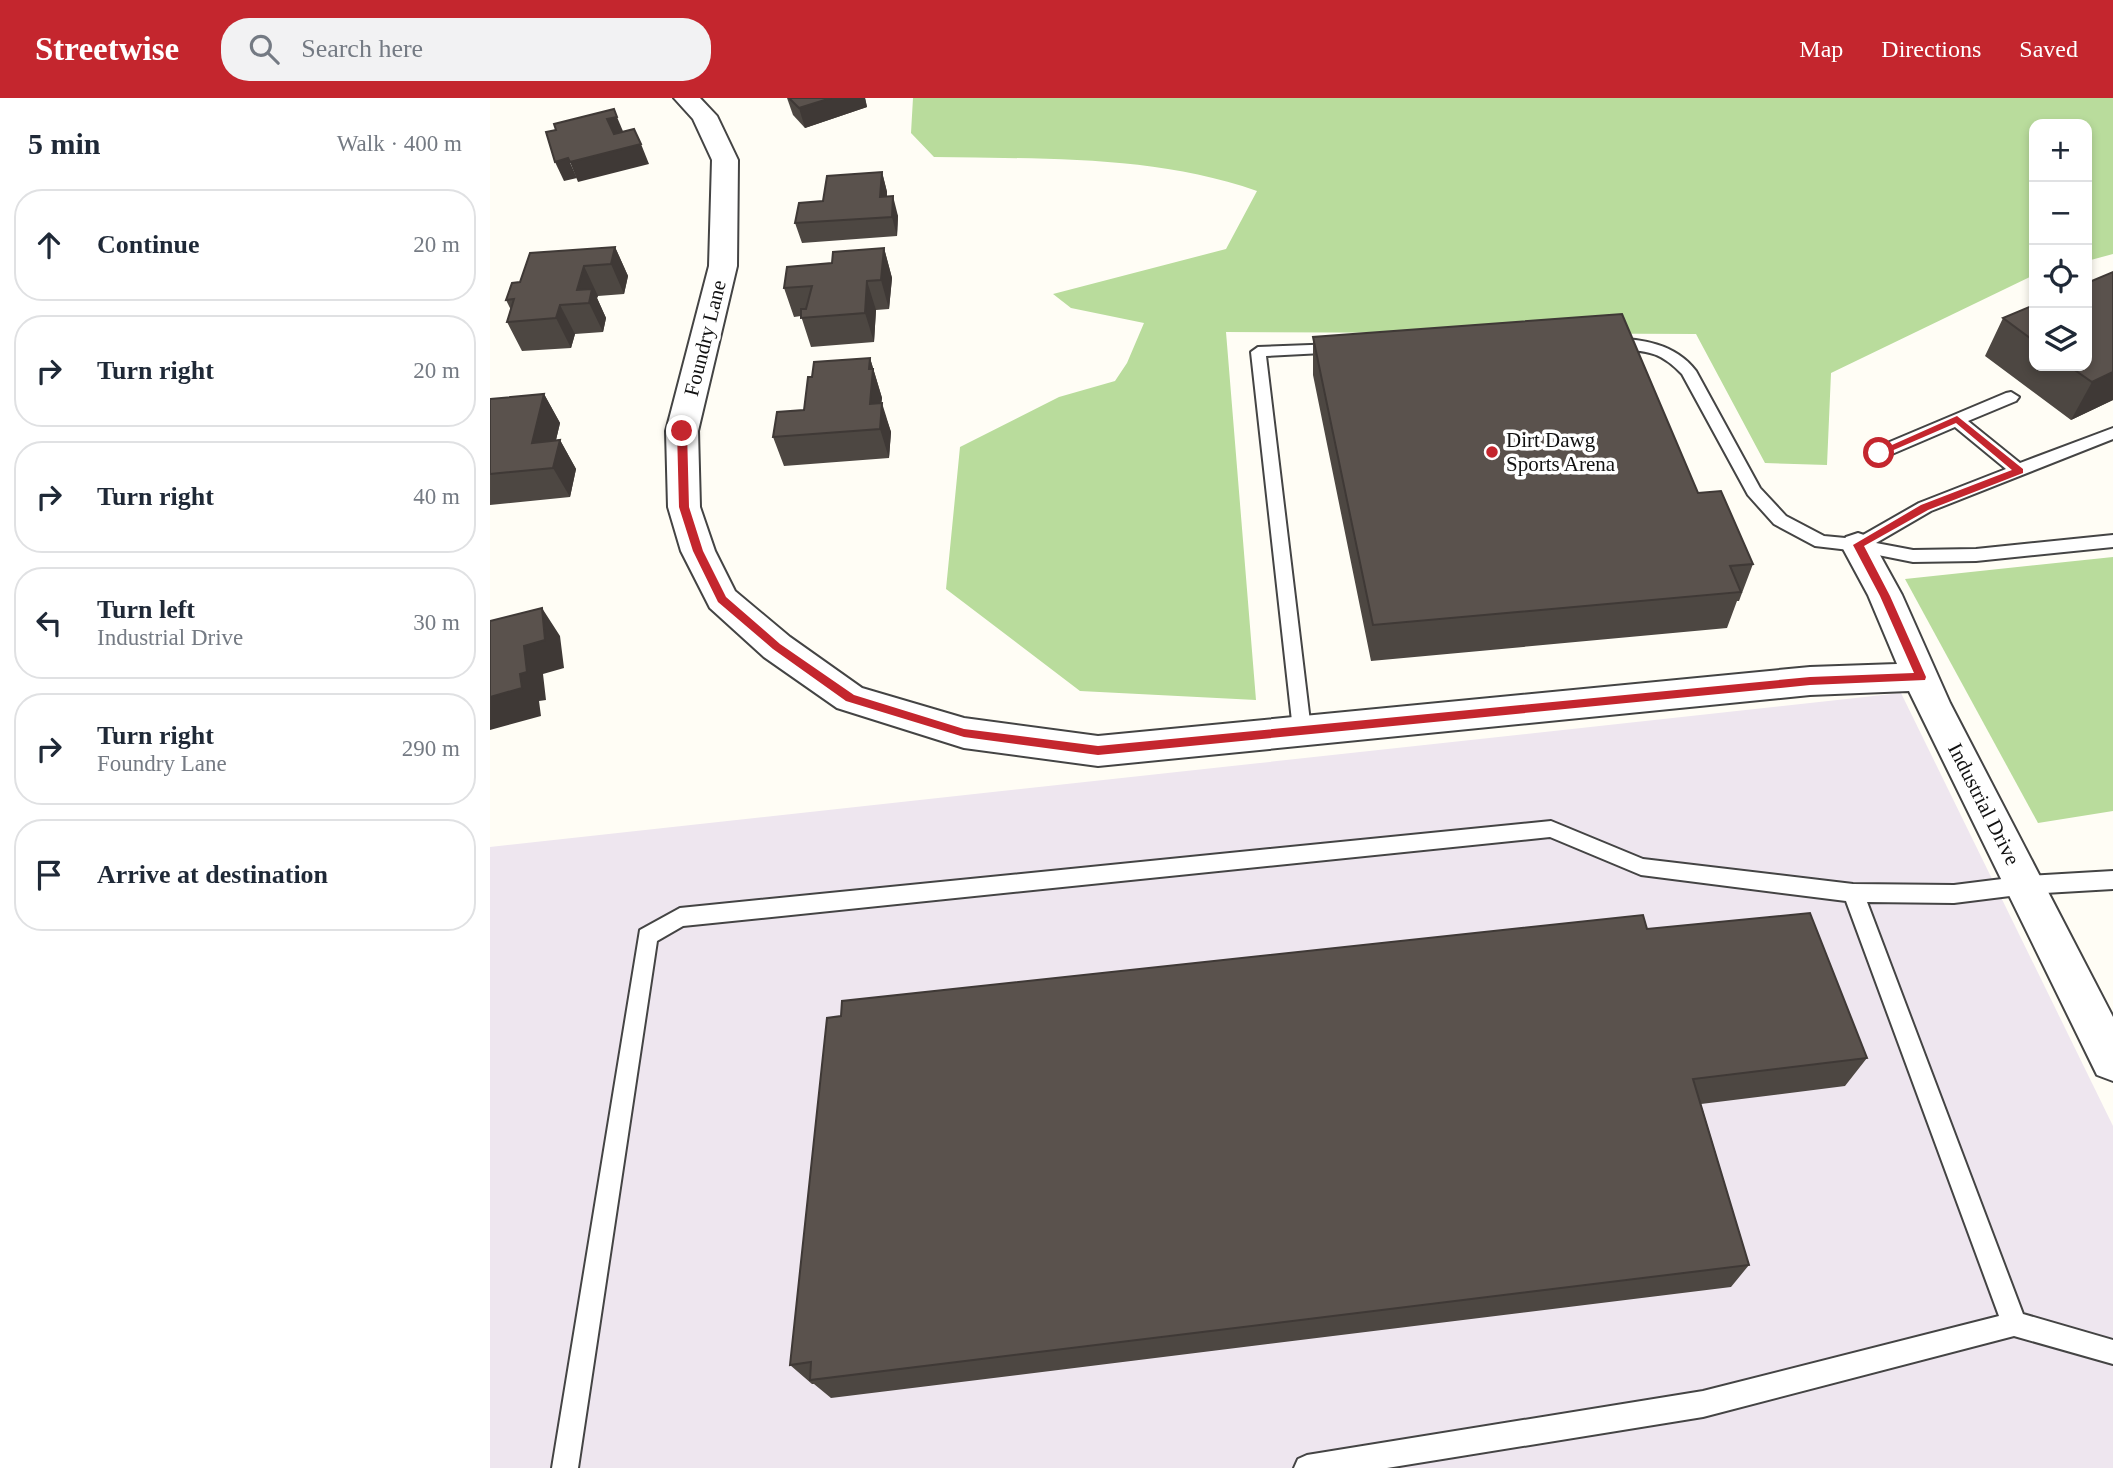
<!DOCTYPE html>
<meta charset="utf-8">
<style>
body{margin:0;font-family:"Times New Roman",serif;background:#f2f2f3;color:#1f2937}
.controls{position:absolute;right:21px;top:21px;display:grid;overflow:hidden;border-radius:14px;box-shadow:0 4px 10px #0003}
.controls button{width:63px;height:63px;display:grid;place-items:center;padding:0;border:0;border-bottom:2px solid #e0e1e3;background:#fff;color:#1f2937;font:35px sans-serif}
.stop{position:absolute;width:21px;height:21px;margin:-16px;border:5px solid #c4262e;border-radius:50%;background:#fff}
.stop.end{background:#c4262e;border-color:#fff;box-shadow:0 2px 7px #0008}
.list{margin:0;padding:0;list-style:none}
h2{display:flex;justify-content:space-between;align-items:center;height:91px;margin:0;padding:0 28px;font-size:30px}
h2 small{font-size:23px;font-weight:400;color:#747a83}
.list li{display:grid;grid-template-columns:46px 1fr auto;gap:21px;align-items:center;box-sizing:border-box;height:112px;margin:0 14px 14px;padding:0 14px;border:2px solid #e0e1e3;border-radius:28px}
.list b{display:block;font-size:26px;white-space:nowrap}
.list p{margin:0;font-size:23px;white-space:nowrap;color:#747a83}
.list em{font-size:23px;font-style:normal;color:#747a83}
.icon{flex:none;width:38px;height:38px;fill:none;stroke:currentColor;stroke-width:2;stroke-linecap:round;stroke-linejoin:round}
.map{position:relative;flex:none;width:1623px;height:1370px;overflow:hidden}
header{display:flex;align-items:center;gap:42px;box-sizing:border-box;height:98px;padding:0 35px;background:#c4262e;color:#fff}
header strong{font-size:33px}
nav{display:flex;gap:38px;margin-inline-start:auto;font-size:24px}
.search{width:490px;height:63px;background:#f2f2f3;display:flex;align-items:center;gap:18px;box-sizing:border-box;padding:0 24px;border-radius:28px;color:#747a83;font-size:26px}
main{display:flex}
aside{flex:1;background:#fff}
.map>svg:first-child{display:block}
.industrial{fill:#eee6ef}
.forest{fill:#b9dc9c}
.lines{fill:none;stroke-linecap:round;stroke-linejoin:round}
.service-casing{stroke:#444;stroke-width:4}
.minor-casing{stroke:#444;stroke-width:4}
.service{fill:#fff;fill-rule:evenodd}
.minor{fill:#fff;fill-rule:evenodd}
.wall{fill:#4d4742}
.shaded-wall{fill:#3f3936}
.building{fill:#5a524d;stroke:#3f3936;stroke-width:2}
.route{fill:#c4262e}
.poi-dot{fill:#c4262e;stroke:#fff;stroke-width:2.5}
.labels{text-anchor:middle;stroke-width:7;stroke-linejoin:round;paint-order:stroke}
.street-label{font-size:21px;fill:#111;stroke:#fff}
.poi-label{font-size:21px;fill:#111;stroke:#fff;text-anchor:start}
</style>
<header>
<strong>Streetwise</strong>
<div class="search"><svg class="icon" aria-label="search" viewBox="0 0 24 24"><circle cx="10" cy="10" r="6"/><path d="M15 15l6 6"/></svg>Search here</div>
<nav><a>Map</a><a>Directions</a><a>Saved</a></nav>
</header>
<main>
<aside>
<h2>5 min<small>Walk · 400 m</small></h2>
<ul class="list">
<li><svg class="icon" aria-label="ahead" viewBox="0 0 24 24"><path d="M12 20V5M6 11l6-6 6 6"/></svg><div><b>Continue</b></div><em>20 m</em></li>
<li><svg class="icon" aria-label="right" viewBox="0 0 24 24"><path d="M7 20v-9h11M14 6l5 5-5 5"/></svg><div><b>Turn right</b></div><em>20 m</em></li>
<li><svg class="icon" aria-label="right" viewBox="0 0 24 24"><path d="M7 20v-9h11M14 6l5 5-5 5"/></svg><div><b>Turn right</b></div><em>40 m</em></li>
<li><svg class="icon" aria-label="left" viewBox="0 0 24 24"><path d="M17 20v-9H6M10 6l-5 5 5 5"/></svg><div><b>Turn left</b><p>Industrial Drive</p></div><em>30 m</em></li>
<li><svg class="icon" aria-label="right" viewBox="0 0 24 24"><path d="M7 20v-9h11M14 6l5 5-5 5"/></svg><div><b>Turn right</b><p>Foundry Lane</p></div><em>290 m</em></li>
<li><svg class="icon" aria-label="arrive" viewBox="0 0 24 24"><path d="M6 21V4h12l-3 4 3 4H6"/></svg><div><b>Arrive at destination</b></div></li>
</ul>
</aside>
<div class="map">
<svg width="1623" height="1370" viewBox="0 0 1623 1370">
<rect width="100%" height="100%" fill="#fffdf5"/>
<!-- industrial -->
<path class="industrial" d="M 1411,595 L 1623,1028 L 1623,1370 L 0,1370 L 0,749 Z"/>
<!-- forest -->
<g class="forest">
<path d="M 423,0 L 1623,0 L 1623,156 L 1597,163 L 1597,26 L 1544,26 L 1544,177 L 1341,275 L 1337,367 L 1275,365 L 1206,236 L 736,234 L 766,602 L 590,593 L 456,491 L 470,349 L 569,299 L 625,283 L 637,265 L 654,225 L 581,210 L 563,196 L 736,151 L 767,93 C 663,57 553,61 444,59 L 421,35 Z"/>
<path d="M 1623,459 L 1623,713 L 1548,725 L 1415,481 Z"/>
</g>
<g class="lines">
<defs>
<g id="service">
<path d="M 1119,240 C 1151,241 1185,245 1206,273 L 1270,390 L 1296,418 L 1334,438 L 1366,441 L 1429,405 L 1516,371 L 1465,329 L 1395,359 L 1383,359 L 1381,355 L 1383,351 L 1516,295 L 1521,294 L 1529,299 L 1526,303 L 1478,323 L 1530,365 L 1623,330 L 1623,341 L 1441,413 L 1386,445 L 1423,452 L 1486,451 L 1623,437 L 1623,449 L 1486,463 L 1423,464 L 1368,453 L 1325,448 L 1284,426 L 1258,397 L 1192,276 C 1162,245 1149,257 1114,248 L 1112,245 Z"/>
<path d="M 847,246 L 854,251 L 852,254 L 776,258 L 821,632 L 819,637 L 812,639 L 805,637 L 803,632 L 761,254 L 768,249 Z"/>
<path d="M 1061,723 L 1153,761 L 1363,786 L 1464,787 L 1536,778 L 1623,773 L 1623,791 L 1536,796 L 1464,805 L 1377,804 L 1533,1216 L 1623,1242 L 1623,1266 L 1524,1238 L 1213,1319 L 897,1370 L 804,1370 L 808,1361 L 817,1357 L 1213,1293 L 1509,1218 L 1356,803 L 1151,777 L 1060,739 L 193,828 L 167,843 L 88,1370 L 62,1370 L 150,832 L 190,810 Z"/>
</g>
<path id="minor" d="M 184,0 L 210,0 L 227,18 L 248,62 L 247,168 L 208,333 L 210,409 L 225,453 L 245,493 L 300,539 L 372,590 L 474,620 L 608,638 L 1320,569 L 1407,566 L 1378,497 L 1351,447 L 1356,439 L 1368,435 L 1380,439 L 1412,497 L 1460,605 L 1623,919 L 1623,983 L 1607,977 L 1419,593 L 1320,597 L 608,668 L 474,650 L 347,610 L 274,559 L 220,510 L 191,453 L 178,409 L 176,333 L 219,168 L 222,62 L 203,21 Z"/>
</defs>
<!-- service casing -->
<use href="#service" class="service-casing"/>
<!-- minor casing -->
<use href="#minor" class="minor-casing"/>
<!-- service -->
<use href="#service" class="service"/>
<!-- minor -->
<use href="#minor" class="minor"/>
</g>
<!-- wall -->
<g class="wall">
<path d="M 297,0 L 375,0 L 377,9 L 315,30 L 303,17 Z"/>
<path d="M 392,74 L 397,94 L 397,99 L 408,118 L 407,138 L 312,145 L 305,125 Z"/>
<path d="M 125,149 L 138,178 L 134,196 L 108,198 L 107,200 L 116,220 L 113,234 L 85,236 L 81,250 L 32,253 L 17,224 L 21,212 L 16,202 L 30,184 Z"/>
<path d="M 394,150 L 402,180 L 399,211 L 386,212 L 384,244 L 321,249 L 311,218 L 304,219 L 294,190 L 342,165 Z"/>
<path d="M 1623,174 L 1623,302 L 1581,322 L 1495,258 L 1513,220 L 1544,207 L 1544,268 L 1597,268 Z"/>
<path d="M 823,239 L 1208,395 L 1263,466 L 1249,503 L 1247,503 L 1237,530 L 881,563 L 823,277 Z"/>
<path d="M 380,260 L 392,300 L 391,305 L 401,334 L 399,360 L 294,368 L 283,339 L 314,312 L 322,279 Z"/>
<path d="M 54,296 L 70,325 L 66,342 L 70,342 L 86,371 L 80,399 L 0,407 L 0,301 Z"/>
<path d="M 1157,831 L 1377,960 L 1355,988 L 1211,1006 L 1259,1167 L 1241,1189 L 341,1300 L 324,1286 L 322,1286 L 300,1267 Z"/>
</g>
<!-- shaded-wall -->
<g class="shaded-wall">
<path d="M 341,0 L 375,0 L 377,9 L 315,30 L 309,10 Z"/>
<path d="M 127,19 L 135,38 L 126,41 L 117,21 Z"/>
<path d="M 151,46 L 159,66 L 88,84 L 80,64 Z"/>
<path d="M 78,60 L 87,80 L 74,83 L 65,64 Z"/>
<path d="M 392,74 L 397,94 L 395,119 L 390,99 Z"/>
<path d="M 403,98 L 408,118 L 407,138 L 402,119 Z"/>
<path d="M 125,149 L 138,178 L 134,196 L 121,166 Z"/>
<path d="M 394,150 L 402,180 L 399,211 L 391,182 Z"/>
<path d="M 94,168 L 108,198 L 107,200 L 116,220 L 113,234 L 99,205 L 87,192 Z"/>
<path d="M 377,183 L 386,212 L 384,244 L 375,215 Z"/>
<path d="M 70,207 L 85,236 L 81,250 L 66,220 Z"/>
<path d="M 380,260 L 392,300 L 389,331 L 380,306 Z"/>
<path d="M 1623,274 L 1623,302 L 1581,322 L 1602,284 Z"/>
<path d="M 54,296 L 70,325 L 59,371 L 42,345 Z"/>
<path d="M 392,305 L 401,334 L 399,360 L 390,331 Z"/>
<path d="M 70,342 L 86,371 L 80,399 L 63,370 Z"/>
<path d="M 52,510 L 70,538 L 74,570 L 53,576 L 56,602 L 49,603 L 51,618 L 0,632 L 0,599 L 30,576 L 34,548 Z"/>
</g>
<!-- building -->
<g class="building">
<path d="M 299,0 L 341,0 L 309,10 Z"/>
<path d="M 124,11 L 127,19 L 117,21 L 124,36 L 144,31 L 151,46 L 80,64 L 78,60 L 65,64 L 56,34 L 66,32 L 64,26 Z"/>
<path d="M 392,74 L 390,99 L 403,98 L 402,119 L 305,125 L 309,105 L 333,103 L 337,78 Z"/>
<path d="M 125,149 L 121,166 L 94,168 L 87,192 L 102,191 L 99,205 L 70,207 L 66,220 L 17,224 L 24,201 L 16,202 L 22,185 L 30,184 L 40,155 Z"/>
<path d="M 394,150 L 391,182 L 377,183 L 375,215 L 311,220 L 311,211 L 316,211 L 322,188 L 294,190 L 297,169 L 342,165 L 343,154 Z"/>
<path d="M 1623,174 L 1623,274 L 1602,284 L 1579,268 L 1597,268 L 1597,185 Z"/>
<path d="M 1544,207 L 1544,243 L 1513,220 Z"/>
<path d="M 1132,216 L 1208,395 L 1231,393 L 1263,466 L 1240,468 L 1251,494 L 883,527 L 823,239 Z"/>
<path d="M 380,260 L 379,271 L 383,271 L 380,306 L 392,305 L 390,331 L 283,339 L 287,314 L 314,312 L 318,279 L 322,279 L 324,264 Z"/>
<path d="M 54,296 L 42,345 L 70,342 L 63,370 L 0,376 L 0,301 Z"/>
<path d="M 52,510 L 55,542 L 34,548 L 37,574 L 30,576 L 32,590 L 0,599 L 0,523 Z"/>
<path d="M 1320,815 L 1377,960 L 1203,981 L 1259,1167 L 320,1282 L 321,1264 L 300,1267 L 337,920 L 351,918 L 352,903 L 1153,817 L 1157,831 Z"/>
</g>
<!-- route -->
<path class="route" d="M 1467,318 L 1533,371 L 1533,375 L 1438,412 L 1374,448 L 1400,498 L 1436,579 L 1435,582 L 1320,587 L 608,657 L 474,639 L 356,603 L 283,551 L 228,504 L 203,453 L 189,409 L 187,333 L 192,330 L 197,333 L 199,409 L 213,453 L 236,499 L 290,546 L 364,597 L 474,631 L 608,648 L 1320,579 L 1424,575 L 1390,498 L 1363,447 L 1431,407 L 1522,372 L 1466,325 L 1392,357 L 1384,355 Z"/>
<!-- markers -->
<circle class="poi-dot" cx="1002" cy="354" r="7"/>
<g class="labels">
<!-- street labels -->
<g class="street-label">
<text transform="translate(215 240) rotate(-76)" y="7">Foundry Lane</text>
<text transform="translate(1494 706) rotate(63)" y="7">Industrial Drive</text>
</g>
<!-- poi labels -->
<g class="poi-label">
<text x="1016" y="349">Dirt Dawg<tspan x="1016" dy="24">Sports Arena</tspan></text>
</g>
</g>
</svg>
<div class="controls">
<button>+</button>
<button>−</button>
<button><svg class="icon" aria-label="locate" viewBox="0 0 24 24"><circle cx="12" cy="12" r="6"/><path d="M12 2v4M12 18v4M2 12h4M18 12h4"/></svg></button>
<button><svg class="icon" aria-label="layers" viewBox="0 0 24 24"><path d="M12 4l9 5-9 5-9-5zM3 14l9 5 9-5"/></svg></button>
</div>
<div class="stop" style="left:1389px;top:355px"></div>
<div class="stop end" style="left:192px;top:333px"></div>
</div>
</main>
